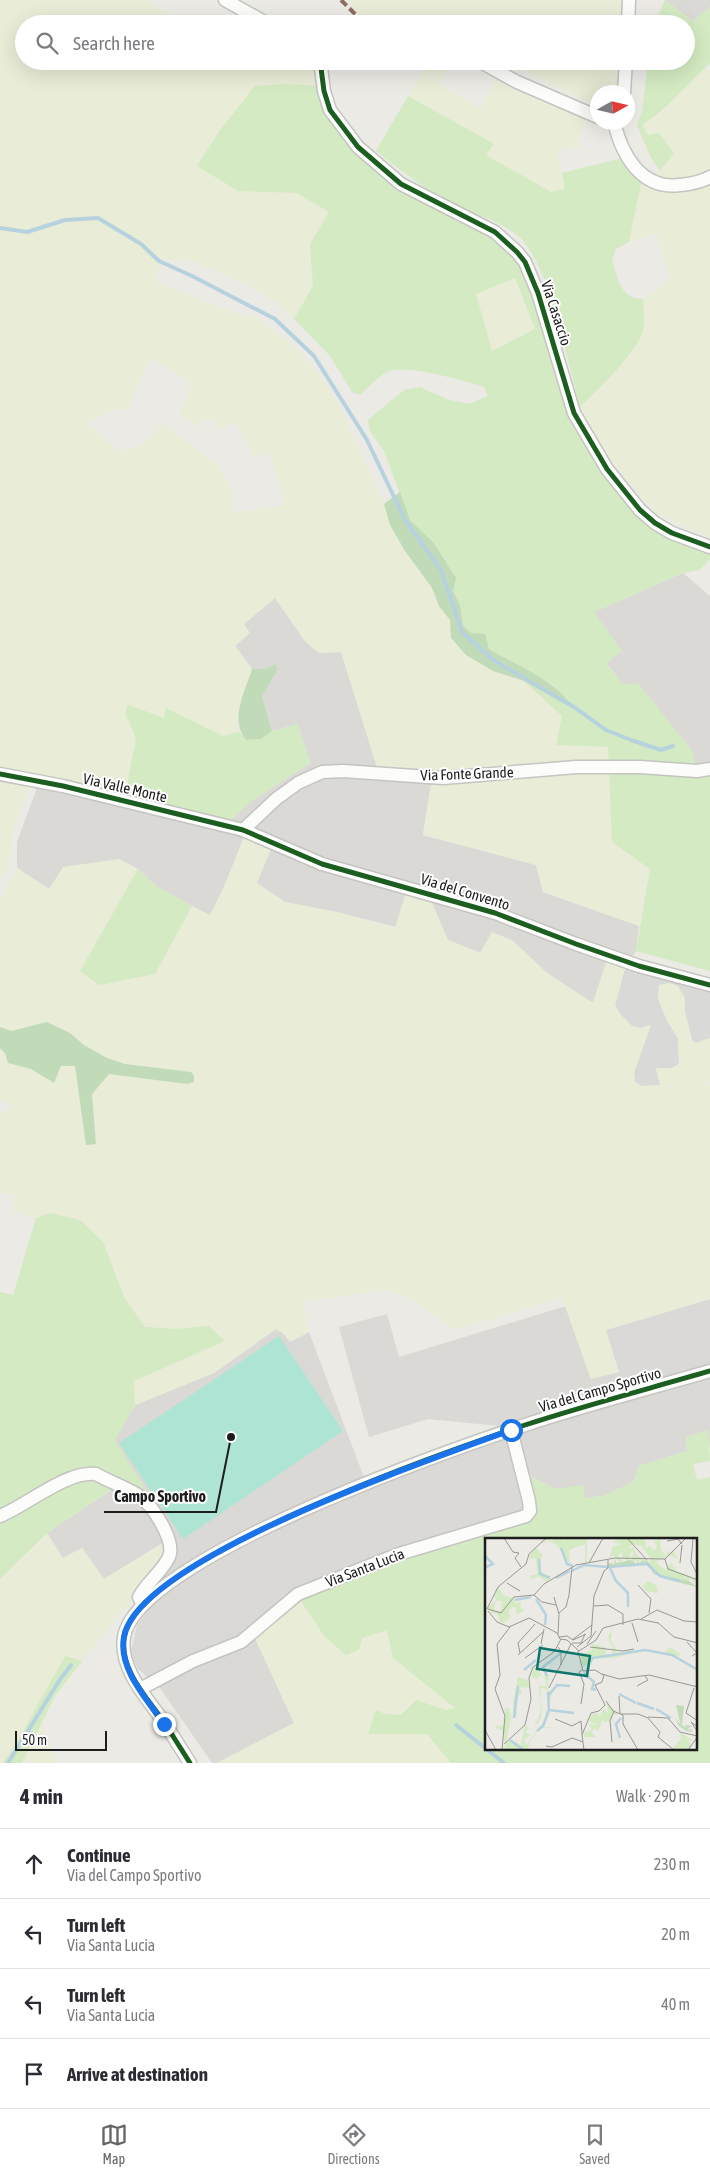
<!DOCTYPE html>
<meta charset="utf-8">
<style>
body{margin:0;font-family:"Asap Condensed",sans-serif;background:#f7f7f7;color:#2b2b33}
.compass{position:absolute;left:590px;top:85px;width:45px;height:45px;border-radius:50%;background:#fff;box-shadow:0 5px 20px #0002;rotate:82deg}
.scale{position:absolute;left:15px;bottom:12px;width:92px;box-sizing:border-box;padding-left:5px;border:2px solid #1d1d1d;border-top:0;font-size:14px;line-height:18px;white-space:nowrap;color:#1d1d1d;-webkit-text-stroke:4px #fff;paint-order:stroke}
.stop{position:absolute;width:15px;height:15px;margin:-11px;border:4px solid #1a73e8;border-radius:50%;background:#fff}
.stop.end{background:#1a73e8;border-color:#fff;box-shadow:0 1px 5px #0008}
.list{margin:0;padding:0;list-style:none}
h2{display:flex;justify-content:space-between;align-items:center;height:65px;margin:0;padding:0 20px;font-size:21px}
h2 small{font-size:16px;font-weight:400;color:#7c7c81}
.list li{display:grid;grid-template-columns:32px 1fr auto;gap:15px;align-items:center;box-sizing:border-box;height:70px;padding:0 20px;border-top:1px solid #e1e1e2}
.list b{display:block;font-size:19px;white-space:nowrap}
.list p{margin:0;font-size:16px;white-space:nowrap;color:#7c7c81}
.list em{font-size:16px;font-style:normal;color:#7c7c81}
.icon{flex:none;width:28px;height:28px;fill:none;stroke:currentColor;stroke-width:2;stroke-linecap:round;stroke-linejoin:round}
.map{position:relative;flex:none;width:710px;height:1763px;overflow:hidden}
.search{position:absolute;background:#fff;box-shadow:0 5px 20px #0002;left:15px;right:15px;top:15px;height:55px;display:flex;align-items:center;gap:12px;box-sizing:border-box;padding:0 18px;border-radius:28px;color:#7c7c81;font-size:19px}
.sheet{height:345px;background:#fff}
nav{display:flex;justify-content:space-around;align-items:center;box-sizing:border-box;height:70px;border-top:1px solid #e1e1e2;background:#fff;font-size:14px;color:#7c7c81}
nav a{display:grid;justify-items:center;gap:2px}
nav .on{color:#656563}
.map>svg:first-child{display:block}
.residential{fill:#dad9d6}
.religious{fill:#d9d9d7}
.farmland{fill:#e9ecd7;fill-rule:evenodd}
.grass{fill:#d3eac2;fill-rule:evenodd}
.forest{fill:#c1dbb9}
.pitch{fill:#aee4d4}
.parking{fill:#dad9d7}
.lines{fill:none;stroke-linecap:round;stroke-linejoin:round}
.stream{stroke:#b7d2df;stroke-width:4}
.minor-casing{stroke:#c4c4c1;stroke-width:15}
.minor{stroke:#fcfcfb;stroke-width:12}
.quiet{stroke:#8d6e63;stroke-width:4;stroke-dasharray:8 4;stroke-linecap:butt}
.cycleway-casing{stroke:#fff;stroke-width:8}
.cycleway{stroke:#1b5e20;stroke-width:5}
.route{stroke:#1a73e8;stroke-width:6}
.labels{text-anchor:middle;stroke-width:4;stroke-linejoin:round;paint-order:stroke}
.street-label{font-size:15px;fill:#1d1d1d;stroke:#fff}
.inset-river{fill:none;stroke:#b7d2df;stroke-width:2.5}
.inset-road{fill:none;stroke:#999895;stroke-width:1}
.view{fill:#0f766e;fill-opacity:0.15;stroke:#0f766e;stroke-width:2.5}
.inset-edge{fill:none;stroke:#1d1d1d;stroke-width:2.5}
.leader{fill:none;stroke:#1d1d1d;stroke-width:2}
.callout-dot{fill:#1d1d1d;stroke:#fff;stroke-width:2}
.callout-label{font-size:16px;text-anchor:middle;font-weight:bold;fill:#1d1d1d;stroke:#fff;stroke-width:4;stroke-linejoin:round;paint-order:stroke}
</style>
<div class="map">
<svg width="710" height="1763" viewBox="0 0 710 1763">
<rect width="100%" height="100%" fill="#ebeae5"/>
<!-- residential -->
<g class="residential">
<path d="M 665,0 L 710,0 L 710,7 L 693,21 Z"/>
<path d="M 683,573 L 710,596 L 710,772 L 696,776 L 606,663 L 594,612 Z"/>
<path d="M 275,598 L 305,641 L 319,653 L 341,652 L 377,767 L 433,772 L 423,835 L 536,865 L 543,892 L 639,926 L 636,951 L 626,965 L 608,957 L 593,1003 L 547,973 L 512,940 L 481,953 L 448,940 L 341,913 L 285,902 L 257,883 L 244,837 L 224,887 L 210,916 L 156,886 L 138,869 L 119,859 L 49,889 L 17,868 L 17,842 L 38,785 L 223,828 L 250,802 L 310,763 L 298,724 L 272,731 L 262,697 L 278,669 L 275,664 L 265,669 L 252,669 L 235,646 L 244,624 Z"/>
<path d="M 710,1299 L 710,1448 L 707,1431 L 686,1437 L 687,1451 L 639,1466 L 634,1482 L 603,1496 L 585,1498 L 583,1486 L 555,1489 L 530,1476 L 538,1514 L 404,1555 L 254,1636 L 294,1723 L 217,1763 L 212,1763 L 160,1688 L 138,1669 L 130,1655 L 137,1625 L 148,1610 L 136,1594 L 164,1542 L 104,1579 L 82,1548 L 63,1558 L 47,1533 L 114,1488 L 151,1498 L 114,1440 L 135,1405 L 214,1373 L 276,1329 L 283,1333 L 290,1342 L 309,1332 L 365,1480 L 509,1427 L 428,1419 L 369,1437 L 339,1327 L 387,1314 L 399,1357 L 566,1306 L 591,1379 L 606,1330 Z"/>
</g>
<!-- religious -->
<path class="religious" d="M 626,965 L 710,990 L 710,1038 L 696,1043 L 692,1040 L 685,1012 L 685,998 L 667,1021 L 678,1038 L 679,1064 L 672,1068 L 656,1068 L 660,1085 L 641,1086 L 635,1082 L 634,1073 L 637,1061 L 650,1025 L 641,1028 L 632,1026 L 620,1014 L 615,1005 Z"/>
<!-- farmland -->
<g class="farmland">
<path d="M 0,0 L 148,0 L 170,16 L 164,24 L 24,24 L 24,61 L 228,61 L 244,69 L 259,70 L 264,61 L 312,61 L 317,70 L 318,86 L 287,84 L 255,86 L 220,130 L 201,159 L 268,191 L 297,193 L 329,212 L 310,244 L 313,286 L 294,319 L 277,303 L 248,285 L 192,261 L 164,259 L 157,269 L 156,280 L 159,284 L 184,292 L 202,301 L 238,314 L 257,317 L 292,344 L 325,381 L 336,400 L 384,504 L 390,525 L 418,572 L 432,588 L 439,606 L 450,620 L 451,638 L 512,678 L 524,681 L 562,716 L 556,745 L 608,747 L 612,842 L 650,869 L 639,926 L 543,892 L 536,865 L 423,835 L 433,772 L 377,767 L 341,652 L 319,653 L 305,641 L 275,598 L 244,624 L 250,633 L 235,646 L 252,669 L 236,720 L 239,732 L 223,736 L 167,708 L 165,718 L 125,713 L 136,737 L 125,796 L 0,769 ZM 151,358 L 192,384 L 180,414 L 196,427 L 208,417 L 220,430 L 235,422 L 254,457 L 269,452 L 285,505 L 232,513 L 234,501 L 232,490 L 218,465 L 164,424 L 140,445 L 120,452 L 88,424 L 105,412 L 128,409 Z"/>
<path d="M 347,0 L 625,0 L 622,24 L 387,24 L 363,20 Z"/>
<path d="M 429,61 L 451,61 L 440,84 L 481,109 L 498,75 L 588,116 L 579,135 L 580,147 L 557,151 L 565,189 L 551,192 L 485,155 L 494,144 L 408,96 Z"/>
<path d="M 504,61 L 620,61 L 619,92 L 598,92 L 597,107 Z"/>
<path d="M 705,67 L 710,73 L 710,538 L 657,513 L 640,496 L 601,447 L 580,407 L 604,383 L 635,344 L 643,330 L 643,299 L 669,279 L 657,233 L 629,242 L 642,178 L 662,170 L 674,153 L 659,133 L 648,136 L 641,125 L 661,111 Z"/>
<path d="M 515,278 L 535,330 L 492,352 L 476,294 Z"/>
<path d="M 0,777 L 31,783 L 12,833 L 12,851 L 8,867 L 0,883 Z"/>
<path d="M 244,837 L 271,849 L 257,883 L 285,902 L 341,913 L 395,928 L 406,892 L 431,900 L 448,940 L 480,953 L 492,932 L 512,940 L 547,973 L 593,1003 L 608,957 L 626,965 L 615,1005 L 620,1014 L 632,1026 L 641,1028 L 651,1025 L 634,1073 L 635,1082 L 641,1086 L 660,1085 L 656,1068 L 672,1068 L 679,1064 L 678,1038 L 667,1021 L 658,999 L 659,985 L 670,983 L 678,986 L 685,998 L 685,1012 L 692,1040 L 696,1043 L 710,1038 L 710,1080 L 707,1082 L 710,1087 L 710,1299 L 606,1330 L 619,1372 L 591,1379 L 562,1298 L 461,1328 L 452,1329 L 422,1307 L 406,1297 L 386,1290 L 302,1302 L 309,1332 L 290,1342 L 283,1333 L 276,1329 L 214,1373 L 135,1405 L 134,1381 L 225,1340 L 176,1329 L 146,1327 L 125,1299 L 103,1242 L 50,1213 L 36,1218 L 13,1212 L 14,1195 L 0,1192 L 0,1113 L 14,1106 L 0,1101 L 0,1048 L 5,1053 L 8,1063 L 31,1069 L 54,1083 L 61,1066 L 75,1066 L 86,1145 L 96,1144 L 92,1094 L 109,1074 L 187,1084 L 146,1066 L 125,1064 L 107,1058 L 84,1045 L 70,1033 L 47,1023 L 11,1031 L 0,1027 L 0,901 L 17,868 L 49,889 L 63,867 L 119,859 L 138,869 L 80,971 L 155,974 L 192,906 L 210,915 L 224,887 Z"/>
<path d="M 47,1533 L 63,1558 L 82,1548 L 104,1579 L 165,1542 L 165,1552 L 136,1594 L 82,1661 L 77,1659 L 54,1676 L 16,1744 L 3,1763 L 0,1763 L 0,1579 Z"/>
<path d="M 300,1599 L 324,1636 L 362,1638 L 387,1630 L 393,1658 L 455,1709 L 446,1710 L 416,1700 L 401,1715 L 385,1714 L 376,1710 L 368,1734 L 427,1734 L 451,1763 L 217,1763 L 294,1723 L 254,1636 Z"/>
<path d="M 42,1723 L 57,1763 L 22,1763 Z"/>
</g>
<!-- grass -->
<g class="grass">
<path d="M 665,0 L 693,21 L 710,7 L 710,63 L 661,111 L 642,125 L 648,135 L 659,133 L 674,153 L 660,171 L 650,156 L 637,125 L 642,112 L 648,61 L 686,61 L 686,24 L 654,24 Z"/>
<path d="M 287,84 L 318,86 L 364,156 L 488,233 L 519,259 L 530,286 L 559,379 L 626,500 L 710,551 L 710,559 L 700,570 L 683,573 L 594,612 L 622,651 L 606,664 L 623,684 L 638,683 L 693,752 L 696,775 L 710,772 L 710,971 L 636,951 L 650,869 L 612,842 L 608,747 L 556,745 L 562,716 L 524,681 L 571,707 L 553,685 L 489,649 L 463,625 L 460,605 L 433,542 L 410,520 L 384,451 L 370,431 L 368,420 L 404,390 L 420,387 L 449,400 L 470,404 L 488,396 L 484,387 C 465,381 404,363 387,372 C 377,377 368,388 360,395 L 352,392 L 330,356 L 294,319 L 313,286 L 310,244 L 329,212 L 297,193 L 238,191 L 197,166 L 220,130 L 255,86 ZM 515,278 L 535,329 L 492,351 L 476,294 Z"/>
<path d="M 408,96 L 494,144 L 486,155 L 551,192 L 565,189 L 562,173 L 623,158 L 642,178 L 629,242 L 616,249 L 612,259 C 617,277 621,300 643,299 C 643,308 645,322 643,331 C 636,353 598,390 580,407 C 568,363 552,276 524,242 C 508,223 480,217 458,206 C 428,191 402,172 376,151 Z"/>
<path d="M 128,705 L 164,718 L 166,708 L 223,736 L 239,732 L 246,740 L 261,739 L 272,731 L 298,724 L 310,763 L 250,802 L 230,821 L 125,796 L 136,738 L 125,713 Z"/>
<path d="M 138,869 L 156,886 L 192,906 L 155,974 L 99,985 L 80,971 Z"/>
<path d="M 50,1213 L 80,1220 L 103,1242 L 125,1299 L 145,1327 L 176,1329 L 209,1326 L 225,1341 L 134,1381 L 135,1405 L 115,1440 L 151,1498 L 143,1505 L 113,1488 L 47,1533 L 0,1579 L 0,1292 L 13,1295 L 36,1218 Z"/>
<path d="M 708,1430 L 710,1461 L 693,1464 L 697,1480 L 710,1477 L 710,1763 L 451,1763 L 427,1734 L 368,1734 L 376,1710 L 385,1714 L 401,1715 L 416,1700 L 446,1710 L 455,1708 L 393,1658 L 387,1630 L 362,1638 L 359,1650 L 346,1655 L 324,1636 L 300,1599 L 404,1555 L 537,1514 L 529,1476 L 555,1489 L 583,1485 L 585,1498 L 603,1496 L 633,1482 L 639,1466 L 687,1451 L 686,1437 ZM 486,1539 L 696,1539 L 696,1749 L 486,1749 Z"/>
<path d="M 65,1656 L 82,1661 L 55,1696 L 22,1763 L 3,1763 L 16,1744 Z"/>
</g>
<!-- forest -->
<g class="forest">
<path d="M 400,492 L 410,520 L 433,542 L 456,578 L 453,590 L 460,605 L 463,625 L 471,633 L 485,634 L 489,649 C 512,663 563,684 572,708 L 524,681 L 493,671 L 466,655 L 451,638 L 450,620 L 439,606 L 432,588 L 405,551 L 390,525 L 384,504 Z"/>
<path d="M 275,664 L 278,669 L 262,697 L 272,731 L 261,739 L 246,740 C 229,719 245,692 252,669 L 265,669 Z"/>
<path d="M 47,1022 L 70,1033 L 84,1045 L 107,1058 L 125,1064 L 191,1072 L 194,1076 L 194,1082 L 187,1084 L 109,1074 L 92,1094 L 96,1144 L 86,1145 L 75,1066 L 61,1066 L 54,1083 L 31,1069 L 8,1063 L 5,1053 L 0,1048 L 0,1027 L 11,1031 Z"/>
</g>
<!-- pitch -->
<path class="pitch" d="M 279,1336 L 343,1431 L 183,1539 L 119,1443 Z"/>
<!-- parking -->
<path class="parking" d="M 710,1304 L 710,1347 L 625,1373 L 613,1336 L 647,1325 L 671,1312 L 684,1312 Z"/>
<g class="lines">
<!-- stream -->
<g class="stream">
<path d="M 0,228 L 27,232 L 65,220 L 98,218 L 141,244 L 159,261 L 192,276 L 275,319 L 314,356 L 367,440 L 405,520 L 441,570 L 462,632 L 493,660 L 574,707 L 606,730 L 631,740 L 661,750 L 673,746"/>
<path d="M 456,1725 L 504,1763"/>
<path d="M 8,1763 L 59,1681 L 71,1665"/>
</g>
<defs>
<g id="minor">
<path d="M 225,0 L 268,24"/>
<path d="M 628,24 L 629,0"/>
<path d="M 317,61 L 321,68 L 324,91 L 330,110 L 358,147 L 401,184 L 495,232 L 517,252 L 525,262 L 538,293 L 574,413 L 607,469 L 640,510 L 655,523 L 672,533 L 710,547"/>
<path d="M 479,61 L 517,82 L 598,117"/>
<path d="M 624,92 L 626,61"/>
<path d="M 614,122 C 622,155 641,190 680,185 C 691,184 701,182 710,177"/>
<path d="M 0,774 L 63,786 L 243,830 L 322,864 L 495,913 L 576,944 L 639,966 L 710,985"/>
<path d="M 243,830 L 276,799 L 298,783 L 322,772 L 343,771 L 443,778 L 576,767 L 640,767 L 697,771 L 710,769"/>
<path d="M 0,1516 C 27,1505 68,1470 96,1474 C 110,1482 125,1487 138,1495 C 152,1504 176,1541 169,1557 C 162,1572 147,1582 139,1597 L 143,1605"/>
<path d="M 140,1689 L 193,1661 L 241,1642 L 298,1594 L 399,1554 L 526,1516 L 530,1511 L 529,1501 L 511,1430"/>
<path d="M 190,1763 C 181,1749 173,1736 164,1722 C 147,1698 119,1669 124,1637 C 136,1559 450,1450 525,1425 C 586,1405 648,1389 710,1371"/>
</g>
</defs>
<!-- minor casing -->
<use href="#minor" class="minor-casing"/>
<!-- minor -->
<use href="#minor" class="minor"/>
<!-- quiet -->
<path class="quiet" d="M 341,0 L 356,15 L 361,24"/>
<defs>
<g id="cycleway">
<path d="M 317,61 L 321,68 L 324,91 L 330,110 L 358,147 L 401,184 L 495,232 L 517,252 L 525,262 L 538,293 L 574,413 L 607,469 L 640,510 L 655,523 L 672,533 L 710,547"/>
<path d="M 0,774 L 63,786 L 243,830 L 322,864 L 495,913 L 576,944 L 639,966 L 710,985"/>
<path d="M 190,1763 C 181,1749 173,1736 164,1722 C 147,1698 119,1669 124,1637 C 136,1559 450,1450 525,1425 C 586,1405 648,1389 710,1371"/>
</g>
</defs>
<!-- cycleway casing -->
<use href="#cycleway" class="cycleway-casing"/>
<!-- cycleway -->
<use href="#cycleway" class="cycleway"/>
</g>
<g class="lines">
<!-- route -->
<path class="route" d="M 164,1724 C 147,1699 118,1669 124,1637 C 138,1558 436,1458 511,1430"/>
</g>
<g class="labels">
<!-- street labels -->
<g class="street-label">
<text transform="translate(556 313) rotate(72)" y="5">Via Casaccio</text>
<text transform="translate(467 774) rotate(-2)" y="5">Via Fonte Grande</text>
<text transform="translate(125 788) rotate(13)" y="5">Via Valle Monte</text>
<text transform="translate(465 892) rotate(17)" y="5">Via del Convento</text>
<text transform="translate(600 1390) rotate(-16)" y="5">Via del Campo Sportivo</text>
<text transform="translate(365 1568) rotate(-21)" y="5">Via Santa Lucia</text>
</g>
</g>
<!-- overview -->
<g transform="translate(485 1538)">
<rect width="212" height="212" fill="#ebeae5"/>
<path d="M 62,0 L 67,4 L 68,0 L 78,0 L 79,4 L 80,0 L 86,0 L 87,4 L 87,0 L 104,0 L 101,3 L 102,7 L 102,19 L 101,21 L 103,24 L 105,19 L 104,24 L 100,25 L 100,6 L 84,12 L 85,27 L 72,7 L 62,2 L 59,5 L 55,5 ZM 130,0 L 160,0 L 161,10 L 164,8 L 169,12 L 172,9 L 169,3 L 175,0 L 176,12 L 181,18 L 183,12 L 185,15 L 191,10 L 189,14 L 193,21 L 185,17 L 171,24 L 180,32 L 187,24 L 189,32 L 192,26 L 190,33 L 200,36 L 198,42 L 201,37 L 210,41 L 209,46 L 206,41 L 201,43 L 175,37 L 159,22 L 146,24 L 149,13 L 145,15 L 144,23 L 137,20 L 137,14 L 132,19 L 137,20 L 135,25 L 128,17 L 125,21 L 127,9 L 136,6 L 128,4 L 132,2 ZM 152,1 L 148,6 L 157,8 L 166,22 L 164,24 L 152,17 L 148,9 L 143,11 ZM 50,9 L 57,16 L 54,32 L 66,40 L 61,44 L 53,38 L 46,42 L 46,37 L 52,37 L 51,21 L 44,20 ZM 163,43 L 171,47 L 173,55 L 161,53 L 157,48 ZM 13,49 L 19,58 L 29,60 L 30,65 L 35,64 L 36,71 L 40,72 L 31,77 L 31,70 L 27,69 L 23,74 L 26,79 L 19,85 L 15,84 L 12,75 L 8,76 L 2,71 L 11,62 L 9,72 L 16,73 L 17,63 L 12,63 L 9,58 ZM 127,90 L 126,102 L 133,116 L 148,111 L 149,114 L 161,112 L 179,115 L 185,109 L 197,117 L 191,118 L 212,132 L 187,117 L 158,113 L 128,120 L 108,120 L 106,129 L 104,125 L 98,129 L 95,116 L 107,112 L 107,106 L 120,109 L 122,119 L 127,118 L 128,110 L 123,99 ZM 50,127 L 57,138 L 53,138 L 54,148 L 62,148 L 58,132 L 64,138 L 63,153 L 67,151 L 64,171 L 83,175 L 63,173 L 61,177 L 59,187 L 57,189 L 70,190 L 55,190 L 44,205 L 43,212 L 21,212 L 18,210 L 21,209 L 17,192 L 12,191 L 10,187 L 18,188 L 20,170 L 24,170 L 26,180 L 21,204 L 26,202 L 36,207 L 40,187 L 44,190 L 40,194 L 45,197 L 39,202 L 42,207 L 55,188 L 58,188 L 61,173 L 64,169 L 62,151 L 55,150 L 56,155 L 55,159 L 57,171 L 56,180 L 49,190 L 56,173 L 53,141 L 46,139 ZM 33,139 L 43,142 L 45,150 L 34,149 L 37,156 L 30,159 L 32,177 L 28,180 L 28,165 ZM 122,165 L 134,176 L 128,177 L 125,184 L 130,200 L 125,183 L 119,184 L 118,181 L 113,193 L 109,190 L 107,195 L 111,199 L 99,199 L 100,194 L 107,192 L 103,186 L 112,187 L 104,183 L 106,177 L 111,175 L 114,178 L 119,171 L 123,175 ZM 195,194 L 208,203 L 203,202 L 206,207 L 203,212 L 186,212 L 196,201 Z" fill="#d3eac2" fill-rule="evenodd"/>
<path d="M 129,21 L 132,25 L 145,22 L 152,26 L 153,22 L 154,25 L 159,22 L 159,25 L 161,22 L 175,37 L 204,43 L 212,49 L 180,41 L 169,36 L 162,26 L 123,29 L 124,25 L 130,26 ZM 191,167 L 199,168 L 197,187 L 201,190 L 200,187 L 207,188 L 202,191 L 203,192 L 206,191 L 208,194 L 201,193 L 193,187 L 191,180 L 196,188 Z" fill="#c1dbb9"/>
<path class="inset-river" d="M 76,10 L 82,26 L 88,28M 0,18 L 8,26 L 1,29M 54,21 L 55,36 L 65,40M 124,29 L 162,26 L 175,38 L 195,43M 125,30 L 131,43 L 143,55 L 143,69M 87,33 L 99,27 L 123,29M 71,40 L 85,33M 51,61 L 61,77 L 60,87M 30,62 L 46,59M 103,125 L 108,120 L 160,112 L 187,117 L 213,132M 39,132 L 51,122M 99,135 L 109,144 L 107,151 L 111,152M 62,138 L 58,129 L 76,115M 134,156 L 151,165M 64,157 L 72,147 L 85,148M 152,165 L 169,171M 171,171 L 186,180M 64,172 L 89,175M 29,180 L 33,148M 52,193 L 58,188 L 64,172 L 63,154M 135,200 L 131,186 L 136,180M 25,202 L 37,211"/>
<path class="inset-road" d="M 19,0 L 28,14 L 34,15 L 30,20 L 36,29M 142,0 L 162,22M 208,1 L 206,24 L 213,38M 182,3 L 193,1 L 197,6M 180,21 L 183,31 L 213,42M 180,21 L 201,0M 104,25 L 118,0M 195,25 L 197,7M 22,45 L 35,53M 153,47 L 166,61 L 164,75M 49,57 L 59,46 L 91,27 L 130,20 L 180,21M 49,57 L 57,64 L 71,67M 69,59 L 74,76 L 73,96M 109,68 L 123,67 L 138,76 L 138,87M 2,71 L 13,49 L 41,26 L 44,16 L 61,0M 3,71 L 16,75 L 29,59 L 49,57M 3,73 L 12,84 L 24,89 L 44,80 L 72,95 L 75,101 L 82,102 L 94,113 L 111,102 L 118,90 L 153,81 L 173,85M 74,75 L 81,69 L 84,57 L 87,29M 156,81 L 172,72 L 199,83 L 213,84M 172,84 L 189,99 L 213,105M 147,85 L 153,104M 74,99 L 82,98 L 88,102 L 101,96M 87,102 L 107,87M 202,104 L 212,115 L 207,118M 87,105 L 96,105 L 100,96M 56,106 L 59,91M 102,106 L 111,93M 73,109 L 76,113 L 76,127M 92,109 L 106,98 L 109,58 L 119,33 L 123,30 L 123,22M 105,109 L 138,113 L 149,111M 93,113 L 98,133 L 110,132 L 118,137M 35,115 L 33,105 L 50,86M 33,117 L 58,94M 40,120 L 58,107M 117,136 L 134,141 L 164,137 L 213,149M 152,148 L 163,142 L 159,137M 64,150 L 86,106M 209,150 L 201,175 L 213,183M 134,158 L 135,176M 121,163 L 128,173 L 138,177 L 138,186 L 153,212M 96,166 L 99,146 L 94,134 L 97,132M 136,176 L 153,176 L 163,180 L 175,194 L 173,199 L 189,212M 163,179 L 183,180 L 195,194 L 212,198M 70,181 L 87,188 L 96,183 L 97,196M 213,189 L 206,184 L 213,194M 0,192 L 11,212M 127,204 L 125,183 L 129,173M 19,206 L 40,187 L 46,161 L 44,140 L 48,129 L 69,114 L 76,101M 61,208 L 67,209 L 87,200 L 98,204M 17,212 L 20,178 L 10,151 L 15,137 L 12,106 L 25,89M 99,212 L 97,197 L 106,175 L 114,173 L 120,167 L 110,147 L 117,144 L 119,137M 203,212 L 213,198"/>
<path class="view" d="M 55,110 L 105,118 L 102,138 L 52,131 Z"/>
<rect width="212" height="212" class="inset-edge"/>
</g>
<!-- callouts -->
<path class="leader" d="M231 1437L216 1512H104"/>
<circle class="callout-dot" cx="231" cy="1437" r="5"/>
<g class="callout-label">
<text x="160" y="1502">Campo Sportivo</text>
</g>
</svg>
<svg class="compass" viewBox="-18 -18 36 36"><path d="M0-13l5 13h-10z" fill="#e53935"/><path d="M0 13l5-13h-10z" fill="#7c7c81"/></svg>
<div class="scale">50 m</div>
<div class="stop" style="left:511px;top:1430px"></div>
<div class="stop end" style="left:164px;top:1724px"></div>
<div class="search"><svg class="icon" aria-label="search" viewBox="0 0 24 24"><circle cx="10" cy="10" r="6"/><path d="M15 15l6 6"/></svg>Search here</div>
</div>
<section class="sheet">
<h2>4 min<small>Walk · 290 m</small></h2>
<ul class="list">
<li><svg class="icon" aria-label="ahead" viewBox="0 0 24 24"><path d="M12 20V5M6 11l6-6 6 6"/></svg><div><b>Continue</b><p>Via del Campo Sportivo</p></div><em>230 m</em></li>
<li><svg class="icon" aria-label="left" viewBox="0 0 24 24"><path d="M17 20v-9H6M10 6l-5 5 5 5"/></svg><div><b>Turn left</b><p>Via Santa Lucia</p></div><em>20 m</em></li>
<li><svg class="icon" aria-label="left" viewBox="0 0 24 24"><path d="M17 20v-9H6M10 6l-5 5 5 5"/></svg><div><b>Turn left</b><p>Via Santa Lucia</p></div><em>40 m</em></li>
<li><svg class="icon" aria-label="arrive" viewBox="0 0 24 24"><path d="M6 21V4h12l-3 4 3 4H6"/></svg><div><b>Arrive at destination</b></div></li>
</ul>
</section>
<nav>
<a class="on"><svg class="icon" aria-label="map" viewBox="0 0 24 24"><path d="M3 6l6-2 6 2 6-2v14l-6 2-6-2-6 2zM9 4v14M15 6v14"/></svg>Map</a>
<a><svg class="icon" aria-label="directions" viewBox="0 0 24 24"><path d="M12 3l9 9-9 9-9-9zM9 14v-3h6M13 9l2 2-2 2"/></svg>Directions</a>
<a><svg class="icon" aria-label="saved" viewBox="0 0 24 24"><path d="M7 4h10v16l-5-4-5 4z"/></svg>Saved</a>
</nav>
